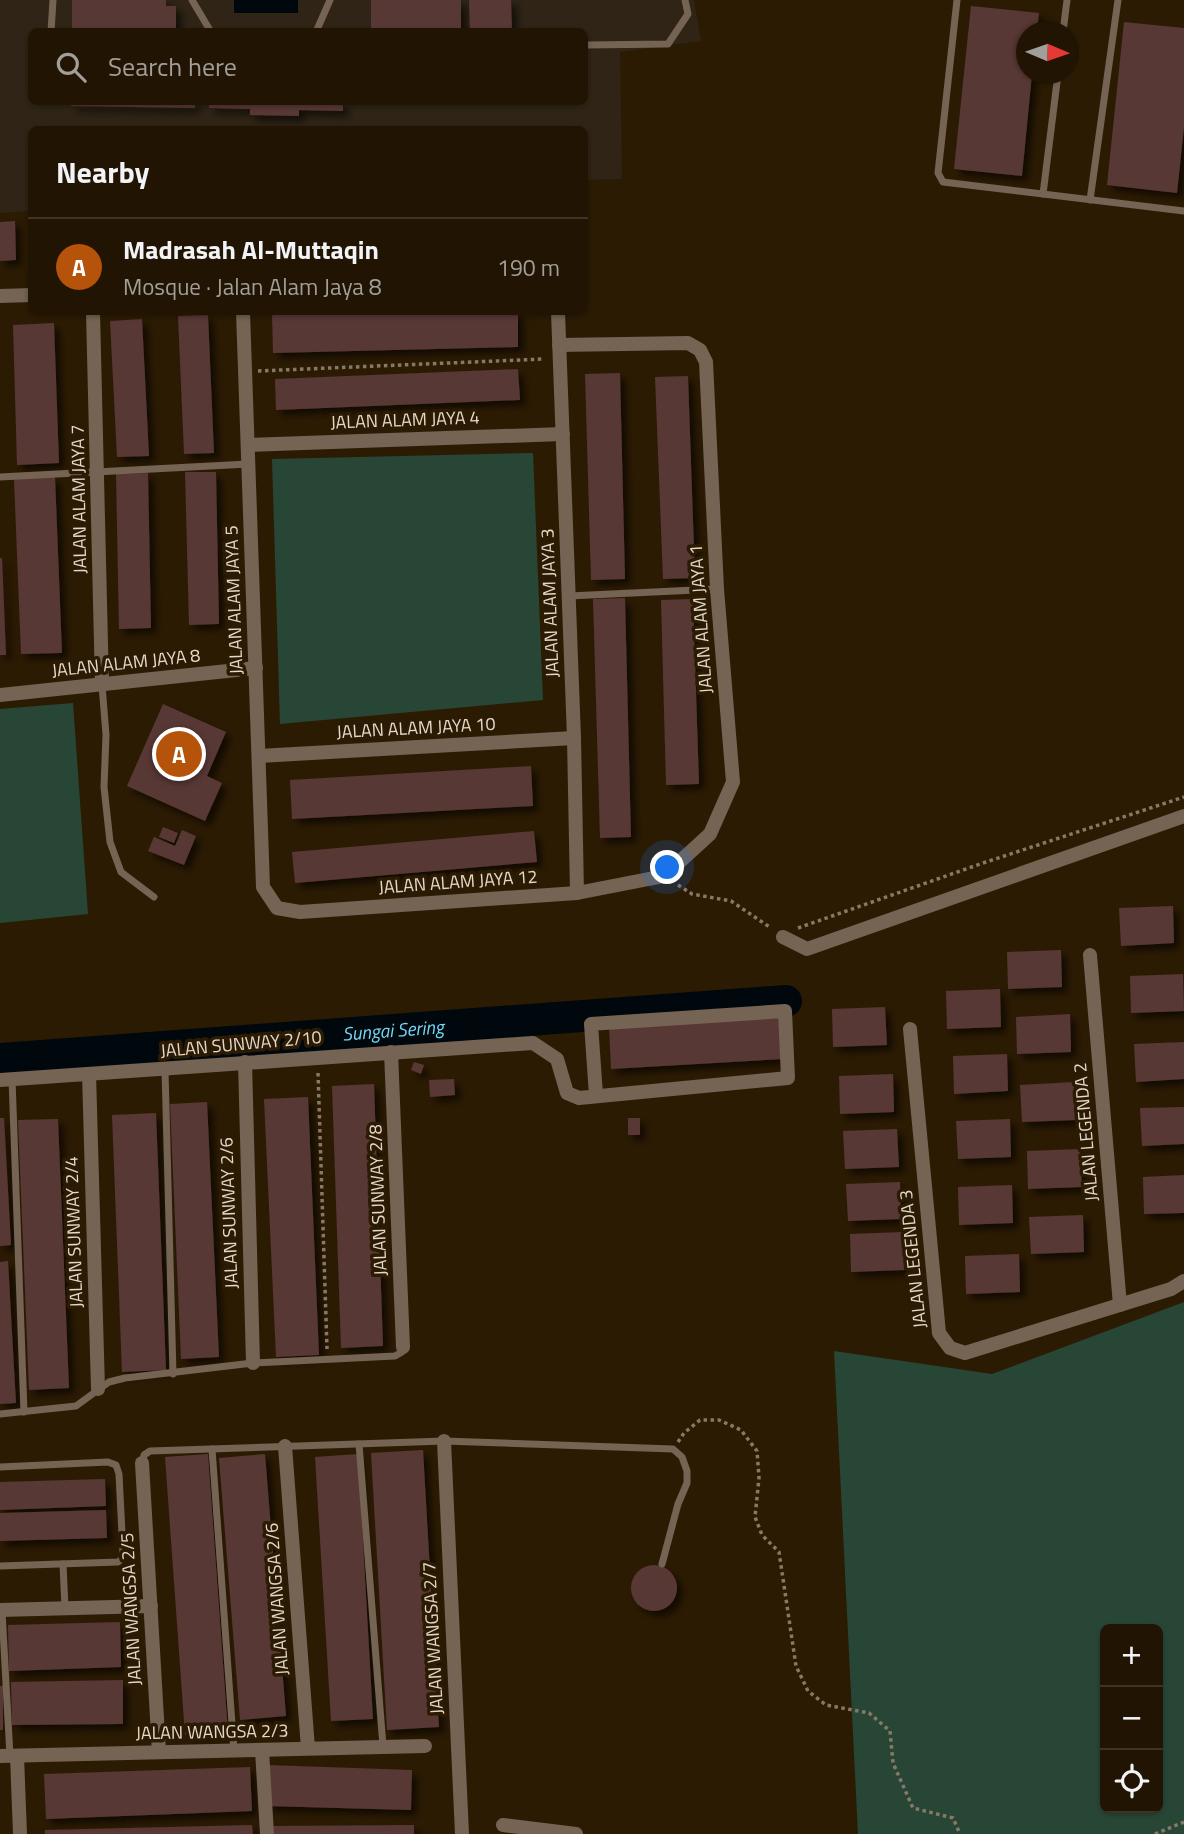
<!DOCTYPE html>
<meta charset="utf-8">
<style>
body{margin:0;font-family:"Titillium Web",sans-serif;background:#291d0c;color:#f1f3f6}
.controls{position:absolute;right:21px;bottom:21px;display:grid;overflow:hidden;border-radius:10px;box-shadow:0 2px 5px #0004}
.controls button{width:63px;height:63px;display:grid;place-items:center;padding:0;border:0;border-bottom:2px solid #3e3324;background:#211402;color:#f1f3f6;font:35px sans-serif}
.compass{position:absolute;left:1016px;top:21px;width:63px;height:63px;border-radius:50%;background:#211402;box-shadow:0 2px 5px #0004;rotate:92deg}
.you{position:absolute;left:668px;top:868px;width:24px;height:24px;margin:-18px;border:5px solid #fff;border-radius:50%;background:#1a73e8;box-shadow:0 0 0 10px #1a73e833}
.badge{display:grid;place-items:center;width:46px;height:46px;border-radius:50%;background:#b45309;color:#fff;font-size:23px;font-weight:700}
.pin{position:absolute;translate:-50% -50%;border:4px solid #fff;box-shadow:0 2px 7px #0006}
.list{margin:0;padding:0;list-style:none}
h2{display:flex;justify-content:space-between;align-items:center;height:91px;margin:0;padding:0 28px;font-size:30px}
h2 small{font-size:23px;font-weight:400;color:#a29e99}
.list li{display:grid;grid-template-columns:46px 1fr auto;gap:21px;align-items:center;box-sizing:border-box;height:98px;padding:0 28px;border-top:2px solid #3e3324}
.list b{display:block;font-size:26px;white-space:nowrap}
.list p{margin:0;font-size:23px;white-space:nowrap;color:#a29e99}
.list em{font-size:23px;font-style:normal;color:#a29e99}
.icon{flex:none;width:38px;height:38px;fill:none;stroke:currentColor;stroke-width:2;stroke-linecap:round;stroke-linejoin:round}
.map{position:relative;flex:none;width:1184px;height:1834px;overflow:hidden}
.search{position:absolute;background:#211402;box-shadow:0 2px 5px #0004;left:28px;top:28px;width:560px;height:77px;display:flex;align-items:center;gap:18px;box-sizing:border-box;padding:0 24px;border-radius:10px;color:#a29e99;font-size:26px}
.panel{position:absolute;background:#211402;box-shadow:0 2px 5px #0004;left:28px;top:126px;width:560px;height:189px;border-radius:10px}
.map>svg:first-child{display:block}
.education{fill:#2f2415;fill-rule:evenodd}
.green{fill:#284636;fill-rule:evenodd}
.water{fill:#00080d}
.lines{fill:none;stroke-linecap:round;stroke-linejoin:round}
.river{stroke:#00080d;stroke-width:32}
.building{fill:#583834;filter:url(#shadow)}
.path{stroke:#887966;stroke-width:3.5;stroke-dasharray:3.5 3.5;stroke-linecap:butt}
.service{stroke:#756354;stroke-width:7}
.minor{stroke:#756354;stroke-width:14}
.labels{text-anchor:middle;stroke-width:7;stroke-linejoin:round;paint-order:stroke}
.street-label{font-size:18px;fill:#e4d8ca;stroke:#2c1b03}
.water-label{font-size:19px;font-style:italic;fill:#72d8f4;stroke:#2c1b03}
</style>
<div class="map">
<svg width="1184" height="1834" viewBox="0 0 1184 1834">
<defs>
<filter id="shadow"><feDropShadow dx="5.5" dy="5.5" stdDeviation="3.5" flood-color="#0009"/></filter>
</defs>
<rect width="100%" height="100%" fill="#2c1b03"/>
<!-- education -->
<path class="education" d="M 0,0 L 694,0 L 701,41 L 620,52 L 622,179 L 585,180 L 584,130 L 32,130 L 31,211 L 0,213 ZM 32,32 L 584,32 L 584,102 L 32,102 Z"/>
<!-- green -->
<g class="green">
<path d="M 533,453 L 543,700 L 280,724 L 272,459 Z"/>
<path d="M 73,703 L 88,914 L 0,923 L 0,709 Z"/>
<path d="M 1184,1302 L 1184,1834 L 858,1834 L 834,1351 L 992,1374 ZM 1105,1629 L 1158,1629 L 1158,1808 L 1105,1808 Z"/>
</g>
<!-- water -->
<rect class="water" x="234" y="0" width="64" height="13"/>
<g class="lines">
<!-- river -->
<path class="river" id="s1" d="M 0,1059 L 786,1001"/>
</g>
<!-- building -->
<g class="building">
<path d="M 72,0 L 166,0 L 166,6 L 176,6 L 176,32 L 72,32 Z"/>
<rect x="371" y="0" width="90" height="32"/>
<path d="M 469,0 L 511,0 L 512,32 L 470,32 Z"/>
<path d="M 971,6 L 1039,13 L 1037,32 L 1026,32 L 1026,74 L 1032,74 L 1022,176 L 954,169 Z"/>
<path d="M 1124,22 L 1184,28 L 1184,127 L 1177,193 L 1107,185 Z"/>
<path d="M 71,102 L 195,102 L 195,108 L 71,106 Z"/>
<path d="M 209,102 L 343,102 L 343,111 L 299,110 L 299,116 L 250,115 L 250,109 L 209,108 Z"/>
<path d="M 15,221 L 16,260 L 0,261 L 0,222 Z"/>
<path d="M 315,312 L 518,312 L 518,347 L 273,353 L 272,313 Z"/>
<path d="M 208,315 L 214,453 L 184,454 L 178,316 Z"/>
<path d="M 142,319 L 149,456 L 117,457 L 110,321 Z"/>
<path d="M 54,323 L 59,463 L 17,465 L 13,325 Z"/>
<path d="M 518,369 L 520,400 L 276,410 L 275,379 Z"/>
<path d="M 620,373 L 625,579 L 591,580 L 585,374 Z"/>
<path d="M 688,376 L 695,578 L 663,579 L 655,377 Z"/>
<path d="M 185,472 L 216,472 L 219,624 L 189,625 Z"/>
<path d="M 148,473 L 151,628 L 119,629 L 116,474 Z"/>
<path d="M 55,477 L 62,653 L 21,654 L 14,479 Z"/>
<path d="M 0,558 L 2,558 L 6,655 L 0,655 Z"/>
<path d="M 625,598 L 631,837 L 600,838 L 593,599 Z"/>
<path d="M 693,599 L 699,784 L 666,785 L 661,600 Z"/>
<path d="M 163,704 L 226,732 L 207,776 L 222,783 L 205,821 L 127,786 Z"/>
<path d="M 531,766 L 533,806 L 292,819 L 290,780 Z"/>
<path d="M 163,827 L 178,833 L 174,843 L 159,837 Z"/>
<path d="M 182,830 L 196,836 L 184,865 L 148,851 L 154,837 L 175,846 Z"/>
<path d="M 534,831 L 537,862 L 295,883 L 292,852 Z"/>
<path d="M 1173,906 L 1174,943 L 1121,946 L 1119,908 Z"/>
<path d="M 1061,950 L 1062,987 L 1008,989 L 1007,952 Z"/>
<path d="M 1183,974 L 1184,1011 L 1131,1013 L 1130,976 Z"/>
<path d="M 1000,989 L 1001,1027 L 947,1029 L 946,991 Z"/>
<path d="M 885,1007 L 887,1045 L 833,1047 L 832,1009 Z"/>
<path d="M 1070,1014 L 1071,1052 L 1017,1054 L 1016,1017 Z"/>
<path d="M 781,1018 L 783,1059 L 611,1069 L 609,1027 Z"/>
<path d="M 1184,1042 L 1184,1079 L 1136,1082 L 1134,1044 Z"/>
<path d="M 1007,1054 L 1008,1091 L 954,1094 L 953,1056 Z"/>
<path d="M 414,1062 L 424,1065 L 421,1074 L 411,1070 Z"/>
<path d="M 893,1074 L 894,1112 L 840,1114 L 839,1076 Z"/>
<path d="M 454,1079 L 455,1095 L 430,1097 L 429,1080 Z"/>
<path d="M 1074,1082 L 1076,1120 L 1022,1122 L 1020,1085 Z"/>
<path d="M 374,1084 L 383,1346 L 341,1348 L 332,1086 Z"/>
<path d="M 308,1097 L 319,1355 L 276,1357 L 264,1099 Z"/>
<path d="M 207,1102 L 219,1357 L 181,1359 L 170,1104 Z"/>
<path d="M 1184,1107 L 1184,1144 L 1142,1146 L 1140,1108 Z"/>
<path d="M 156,1113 L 166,1370 L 122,1372 L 112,1115 Z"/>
<path d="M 0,1118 L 4,1118 L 11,1245 L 0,1246 Z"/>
<rect x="628" y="1118" width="12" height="17"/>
<path d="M 58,1119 L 69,1388 L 29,1390 L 18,1120 Z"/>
<path d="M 1010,1119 L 1011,1157 L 958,1159 L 956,1121 Z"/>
<path d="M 897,1129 L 899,1167 L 845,1169 L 843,1131 Z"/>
<path d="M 1080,1149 L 1082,1187 L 1028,1189 L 1027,1151 Z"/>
<path d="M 1184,1175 L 1184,1213 L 1144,1214 L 1143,1177 Z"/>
<path d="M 900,1182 L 901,1219 L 848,1221 L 846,1184 Z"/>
<path d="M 1012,1185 L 1013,1223 L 959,1225 L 958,1187 Z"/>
<path d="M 1083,1215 L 1084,1252 L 1031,1254 L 1029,1217 Z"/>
<path d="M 904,1232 L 905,1270 L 851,1272 L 850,1234 Z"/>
<path d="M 1019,1254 L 1020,1292 L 966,1294 L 965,1256 Z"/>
<path d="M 8,1261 L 16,1403 L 0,1404 L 0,1262 Z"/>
<path d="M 423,1450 L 439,1727 L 387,1730 L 371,1453 Z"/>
<path d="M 208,1454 L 228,1732 L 185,1735 L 165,1457 Z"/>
<path d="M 265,1454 L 286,1716 L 240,1720 L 219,1458 Z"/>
<path d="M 358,1454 L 373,1719 L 331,1721 L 315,1457 Z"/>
<path d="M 105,1479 L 106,1506 L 0,1510 L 0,1482 Z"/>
<path d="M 106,1510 L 107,1538 L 0,1541 L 0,1513 Z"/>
<circle cx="654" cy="1588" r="23"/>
<path d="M 120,1622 L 121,1667 L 9,1671 L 8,1625 Z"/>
<path d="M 123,1680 L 123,1724 L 12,1725 L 11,1682 Z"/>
<rect x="0" y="1686" width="3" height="44"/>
<path d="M 267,1765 L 412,1770 L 411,1810 L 266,1806 Z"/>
<path d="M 250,1767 L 252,1811 L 46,1819 L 44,1774 Z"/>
<path d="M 252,1825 L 253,1834 L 45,1834 L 45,1830 Z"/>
<path d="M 414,1825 L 414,1834 L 269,1834 L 269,1826 Z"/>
</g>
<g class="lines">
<!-- path -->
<g class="path">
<path d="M 258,371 L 544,359"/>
<path d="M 678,885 L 692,894 L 731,901 L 771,928"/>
<path d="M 798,928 L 983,863 L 1184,797"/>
<path d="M 318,1073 L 327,1349"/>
<path d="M 678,1442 L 684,1433 L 700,1420 L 719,1420 L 741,1430 L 757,1451 L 759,1478 L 755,1517 L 762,1535 L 779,1552 L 796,1666 L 808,1691 L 826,1705 L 869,1713 L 890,1731 L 893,1763 L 913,1808 L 953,1818 L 960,1834"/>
<path d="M 1155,1834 L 1184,1822"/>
</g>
<!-- service -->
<g class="service">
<path d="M 192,0 L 211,32"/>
<path d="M 957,0 L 938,173 L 943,182 L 1184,211"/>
<path d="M 51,32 L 53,0"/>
<path d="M 316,32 L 330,0"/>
<path d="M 1063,32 L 1067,0"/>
<path d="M 586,45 L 668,44 L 688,14 L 685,0"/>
<path d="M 1043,194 L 1058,74"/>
<path d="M 1090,200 L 1118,0"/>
<path d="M 0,477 L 248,464"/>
<path d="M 569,596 L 717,589"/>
<path d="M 102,685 L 106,735 L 104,787 L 110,842 L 121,872 L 154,897"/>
<path d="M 165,1070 L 173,1374"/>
<path d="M 12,1079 L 24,1412"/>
<path d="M 0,1414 L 76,1406 L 109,1382 L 125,1378 L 253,1363 L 395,1356 L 402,1352 L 403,1347"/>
<path d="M 359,1444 L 383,1746"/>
<path d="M 212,1449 L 234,1751"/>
<path d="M 142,1463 L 144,1455 L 150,1451 L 444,1441 L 673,1449 L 682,1457 L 687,1471 L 687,1483 L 678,1504 L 662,1564"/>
<path d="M 0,1467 L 108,1462 L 116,1465 L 119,1474 L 123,1553 L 122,1559 L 118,1562 L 0,1566"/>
<path d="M 63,1564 L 65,1608"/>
<path d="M 2,1611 L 10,1756"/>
</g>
<!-- minor -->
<g class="minor">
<path d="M 0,296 L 32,295"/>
<path d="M 93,312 L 102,685"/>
<path d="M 243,312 L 263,887 L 277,908 L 300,912 L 577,893 L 664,876 L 710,834 L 733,782 L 717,589 L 706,362 L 700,350 L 688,343 L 559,345"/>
<path d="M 558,312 L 574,738 L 577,893"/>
<path d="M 248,445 L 563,434"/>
<path d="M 0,695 L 256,668"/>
<path d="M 259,756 L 574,738"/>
<path d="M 783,937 L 807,949 L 1184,816"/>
<path d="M 1090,955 L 1120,1305"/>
<path d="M 910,1029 L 939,1333 L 950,1348 L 965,1353 L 1171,1289 L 1184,1281"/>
<path d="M 391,1052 L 403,1347"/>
<path d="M 245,1062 L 253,1363"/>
<path d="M 89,1074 L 98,1389"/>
<path d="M 0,1080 L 533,1043 L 557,1059 L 567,1093 L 579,1098 L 788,1078 L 785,1011 L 591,1024 L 596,1095"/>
<path d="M 444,1441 L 462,1834"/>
<path d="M 285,1446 L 308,1748"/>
<path d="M 142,1463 L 159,1752"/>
<path d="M 0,1610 L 151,1606"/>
<path d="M 262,1750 L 267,1834"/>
<path d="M 0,1756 L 425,1746"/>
<path d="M 17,1756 L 20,1834"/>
<path d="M 503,1825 L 576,1834"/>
</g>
</g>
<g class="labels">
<!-- street labels -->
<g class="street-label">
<text transform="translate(405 420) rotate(-2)" y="6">JALAN ALAM JAYA 4</text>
<text transform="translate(79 499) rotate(-91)" y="6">JALAN ALAM JAYA 7</text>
<text transform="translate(234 600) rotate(-92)" y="6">JALAN ALAM JAYA 5</text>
<text transform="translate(550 603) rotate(-92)" y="6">JALAN ALAM JAYA 3</text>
<text transform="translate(701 619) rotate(-94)" y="6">JALAN ALAM JAYA 1</text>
<text transform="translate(126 663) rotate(-6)" y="6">JALAN ALAM JAYA 8</text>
<text transform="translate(416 728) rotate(-3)" y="6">JALAN ALAM JAYA 10</text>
<text transform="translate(458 882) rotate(-4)" y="6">JALAN ALAM JAYA 12</text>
<text transform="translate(241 1044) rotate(-5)" y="6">JALAN SUNWAY 2/10</text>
<text transform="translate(1086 1132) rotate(-95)" y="6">JALAN LEGENDA 2</text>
<text transform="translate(378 1200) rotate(-92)" y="6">JALAN SUNWAY 2/8</text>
<text transform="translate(229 1213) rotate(-92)" y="6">JALAN SUNWAY 2/6</text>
<text transform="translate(74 1232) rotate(-92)" y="6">JALAN SUNWAY 2/4</text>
<text transform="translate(913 1259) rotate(-96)" y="6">JALAN LEGENDA 3</text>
<text transform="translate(277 1599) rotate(-94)" y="6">JALAN WANGSA 2/6</text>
<text transform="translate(131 1609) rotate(-93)" y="6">JALAN WANGSA 2/5</text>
<text transform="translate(433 1638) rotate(-93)" y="6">JALAN WANGSA 2/7</text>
<text transform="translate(212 1732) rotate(-1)" y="6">JALAN WANGSA 2/3</text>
</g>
<!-- water labels -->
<g class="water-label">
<text dy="7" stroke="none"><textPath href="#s1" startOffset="394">Sungai Sering</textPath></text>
</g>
</g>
</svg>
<div class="controls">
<button>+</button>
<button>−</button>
<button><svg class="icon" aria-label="locate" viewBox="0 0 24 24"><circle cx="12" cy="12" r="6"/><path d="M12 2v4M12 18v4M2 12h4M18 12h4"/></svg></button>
</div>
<svg class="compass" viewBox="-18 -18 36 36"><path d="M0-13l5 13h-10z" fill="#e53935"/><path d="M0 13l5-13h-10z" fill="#a29e99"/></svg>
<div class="you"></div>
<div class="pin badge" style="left:179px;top:754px">A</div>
<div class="search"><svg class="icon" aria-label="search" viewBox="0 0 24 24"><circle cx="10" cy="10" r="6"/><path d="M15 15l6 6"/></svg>Search here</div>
<section class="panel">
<h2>Nearby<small></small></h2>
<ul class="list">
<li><span class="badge">A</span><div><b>Madrasah Al-Muttaqin</b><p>Mosque · Jalan Alam Jaya 8</p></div><em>190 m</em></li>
</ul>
</section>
</div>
